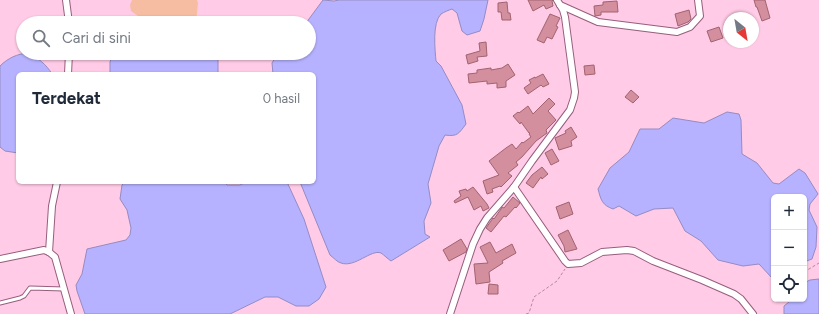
<!DOCTYPE html>
<html lang="id">
<meta charset="utf-8">
<style>
body{margin:0;font-family:Figtree,sans-serif;background:#f2f2f3;color:#1f2937}
.controls{position:absolute;right:12px;bottom:12px;display:grid;overflow:hidden;border-radius:6px;box-shadow:0 1px 3px #0004}
.controls button{width:36px;height:36px;display:grid;place-items:center;padding:0;border:0;border-bottom:1px solid #e0e1e3;background:#fff;color:#1f2937;font:20px sans-serif}
.compass{position:absolute;left:723px;top:12px;width:36px;height:36px;border-radius:50%;background:#fff;box-shadow:0 1px 3px #0004;rotate:149deg}
.list{margin:0;padding:0;list-style:none}
h2{display:flex;justify-content:space-between;align-items:center;height:52px;margin:0;padding:0 16px;font-size:17px}
h2 small{font-size:13px;font-weight:400;color:#747a83}
.icon{flex:none;width:22px;height:22px;fill:none;stroke:currentColor;stroke-width:2;stroke-linecap:round;stroke-linejoin:round}
.map{position:relative;flex:none;width:819px;height:314px;overflow:hidden}
.search{position:absolute;background:#fff;box-shadow:0 1px 3px #0004;left:16px;top:16px;width:300px;height:44px;display:flex;align-items:center;gap:10px;box-sizing:border-box;padding:0 14px;border-radius:22px;color:#747a83;font-size:15px}
.panel{position:absolute;background:#fff;box-shadow:0 1px 3px #0004;left:16px;top:72px;width:300px;height:112px;border-radius:6px}
.map>svg:first-child{display:block}
.green{fill:#f6bda2}
.water{fill:#b6b2ff;stroke:#958bc4}
.building{fill:#d38f9d;stroke:#a26270}
.lines{fill:none;stroke-linecap:round;stroke-linejoin:round}
.lane-casing{stroke:#965e7d;stroke-width:5}
.street-casing{stroke:#965e7d;stroke-width:8}
.path{stroke:#b38a9f;stroke-width:1;stroke-dasharray:3 2;stroke-linecap:butt}
.lane{stroke:#fff;stroke-width:3}
.street{stroke:#fff;stroke-width:6}
</style>
<div class="map">
<svg width="819" height="314" viewBox="0 0 819 314">
<rect width="100%" height="100%" fill="#ffcbe6"/>
<!-- green -->
<path class="green" d="M 132,0 L 197,0 L 198,3 L 196,23 L 148,23 L 131,11 L 130,5 Z"/>
<!-- water -->
<g class="water">
<path d="M 323,0 L 334,1 L 339,0 L 488,0 L 484,19 L 480,31 L 467,35 L 462,31 L 457,13 L 452,9 C 449,10 444,12 441,14 C 432,23 435,50 436,61 L 441,66 L 462,105 L 466,124 C 459,133 458,137 445,135 L 439,146 L 428,184 L 431,203 L 424,221 L 425,234 L 430,237 L 391,261 C 388,259 384,255 381,253 C 371,249 355,268 341,263 C 337,262 334,258 330,255 L 300,182 L 314,182 L 314,74 L 273,74 L 272,63 L 278,53 L 309,53 L 309,23 L 306,23 Z"/>
<path d="M 28,53 C 38,58 46,64 52,74 L 18,74 L 18,153 L 5,151 L 0,147 L 0,66 C 8,58 17,54 28,53 Z"/>
<path d="M 113,53 L 213,53 L 218,57 L 218,74 L 110,74 L 110,62 Z"/>
<path d="M 727,112 L 739,114 L 741,120 L 742,154 L 757,163 L 773,183 L 779,184 L 799,169 L 805,173 L 818,194 L 810,204 L 809,210 L 817,227 L 816,247 L 812,259 L 804,262 L 804,197 L 774,197 L 774,278 L 772,278 L 759,264 L 743,266 L 718,260 L 701,241 L 685,231 L 673,208 L 654,209 L 636,216 L 619,206 L 613,209 C 602,205 601,200 598,189 L 610,168 L 629,152 L 640,129 L 659,129 L 673,118 L 704,123 Z"/>
<path d="M 125,182 L 225,182 L 227,185 L 240,185 L 246,182 L 287,182 L 304,219 L 326,287 L 319,299 L 309,306 L 296,306 L 278,297 L 265,297 L 230,314 L 85,314 L 77,291 L 76,285 L 82,274 L 87,249 L 126,240 L 130,235 L 131,228 L 127,210 L 120,199 L 122,185 Z"/>
<path d="M 819,279 L 819,314 L 784,314 L 784,306 L 789,302 L 790,299 L 804,299 L 804,283 L 810,280 Z"/>
</g>
<!-- building -->
<g class="building">
<path d="M 528,0 L 553,0 L 552,1 L 553,6 L 546,9 L 544,5 L 533,11 Z"/>
<path d="M 754,0 L 765,0 L 770,18 L 762,21 L 757,7 L 756,7 Z"/>
<path d="M 617,1 L 618,12 L 601,12 L 601,15 L 595,16 L 594,6 L 603,5 L 603,2 Z"/>
<path d="M 507,2 L 508,13 L 510,13 L 511,20 L 502,20 L 501,12 L 498,12 L 498,3 Z"/>
<path d="M 689,10 L 691,19 L 688,22 L 678,26 L 675,14 Z"/>
<path d="M 550,14 L 560,18 L 556,26 L 558,27 L 552,39 L 547,37 L 544,43 L 537,40 Z"/>
<path d="M 719,27 L 723,38 L 711,42 L 707,31 Z"/>
<path d="M 486,42 L 487,56 L 477,57 L 478,61 L 468,64 L 466,55 L 480,51 L 479,43 Z"/>
<path d="M 508,64 L 515,75 L 506,81 L 506,87 L 497,88 L 497,83 L 487,84 L 487,81 L 469,83 L 468,74 L 477,73 L 477,70 L 491,68 L 491,70 L 502,68 Z"/>
<path d="M 594,65 L 595,74 L 585,75 L 584,66 Z"/>
<path d="M 543,74 L 549,84 L 543,87 L 541,85 L 528,94 L 524,88 L 531,83 L 529,80 L 535,77 L 535,78 Z"/>
<path d="M 631,90 L 639,97 L 633,103 L 625,97 Z"/>
<path d="M 549,98 L 555,104 L 548,111 L 556,120 L 546,130 L 547,133 L 536,141 L 522,157 L 516,162 L 518,165 L 508,173 L 512,176 L 501,187 L 500,186 L 492,189 L 493,192 L 487,194 L 483,181 L 499,175 L 489,161 L 506,148 L 512,144 L 516,149 L 522,142 L 523,143 L 531,137 L 529,134 L 530,133 L 529,133 L 521,122 L 520,124 L 513,116 L 518,112 L 519,113 L 528,106 L 533,114 Z"/>
<path d="M 571,127 L 577,137 L 571,141 L 572,146 L 559,150 L 555,138 L 566,133 L 565,131 Z"/>
<path d="M 552,149 L 559,161 L 551,165 L 545,153 Z"/>
<path d="M 542,167 L 548,174 L 542,179 L 541,177 L 533,188 L 526,183 L 532,175 Z"/>
<path d="M 473,187 L 487,204 L 489,208 L 483,211 L 481,206 L 474,210 L 468,197 L 455,203 L 454,201 L 461,196 L 459,191 L 466,189 L 467,191 Z"/>
<path d="M 513,197 L 520,203 L 516,208 L 515,207 L 506,217 L 504,216 L 491,232 L 486,228 L 491,221 L 493,218 L 494,219 L 501,209 L 502,207 L 504,208 Z"/>
<path d="M 569,202 L 573,214 L 560,219 L 556,207 Z"/>
<path d="M 568,230 L 577,249 L 565,252 L 564,246 L 558,235 Z"/>
<path d="M 461,239 L 467,249 L 466,252 L 449,261 L 443,250 Z"/>
<path d="M 490,242 L 496,253 L 512,244 L 516,253 L 502,261 L 503,263 L 489,272 L 490,282 L 476,284 L 474,264 L 488,263 L 480,247 Z"/>
<path d="M 489,284 L 498,285 L 498,294 L 488,294 Z"/>
</g>
<g class="lines">
<defs>
<path id="lane" d="M 0,303 L 20,298 L 24,296 L 30,288 L 64,289"/>
<g id="street">
<path d="M 66,0 L 69,23"/>
<path d="M 560,5 L 598,22 L 677,32 L 690,27 L 700,16 L 698,0"/>
<path d="M 68,74 L 69,53"/>
<path d="M 514,187 L 565,261 L 568,264 L 581,263 L 602,252 L 627,250 L 634,251 L 653,261 L 702,280 L 734,294 L 741,299 L 753,314"/>
<path d="M 49,252 L 52,206 L 57,182"/>
<path d="M 0,259 L 44,250 L 49,252 L 55,257 L 71,314"/>
<path d="M 450,314 L 473,244 L 480,229 L 487,218 L 514,187 L 532,161 L 570,110 L 574,98 L 575,92 L 565,17 L 563,10 L 557,0"/>
</g>
</defs>
<!-- lane casing -->
<use href="#lane" class="lane-casing"/>
<!-- street casing -->
<use href="#street" class="street-casing"/>
<!-- path -->
<g class="path">
<path d="M 804,272 L 819,263"/>
<path d="M 526,314 L 529,313 L 534,297 L 557,281 L 565,269"/>
</g>
<!-- lane -->
<use href="#lane" class="lane"/>
<!-- street -->
<use href="#street" class="street"/>
</g>
</svg>
<div class="controls">
<button>+</button>
<button>−</button>
<button><svg class="icon" aria-label="locate" viewBox="0 0 24 24"><circle cx="12" cy="12" r="6"/><path d="M12 2v4M12 18v4M2 12h4M18 12h4"/></svg></button>
</div>
<svg class="compass" viewBox="-18 -18 36 36"><path d="M0-13l5 13h-10z" fill="#e53935"/><path d="M0 13l5-13h-10z" fill="#747a83"/></svg>
<div class="search"><svg class="icon" aria-label="search" viewBox="0 0 24 24"><circle cx="10" cy="10" r="6"/><path d="M15 15l6 6"/></svg>Cari di sini</div>
<section class="panel">
<h2>Terdekat<small>0 hasil</small></h2>
<ul class="list">
</ul>
</section>
</div>
